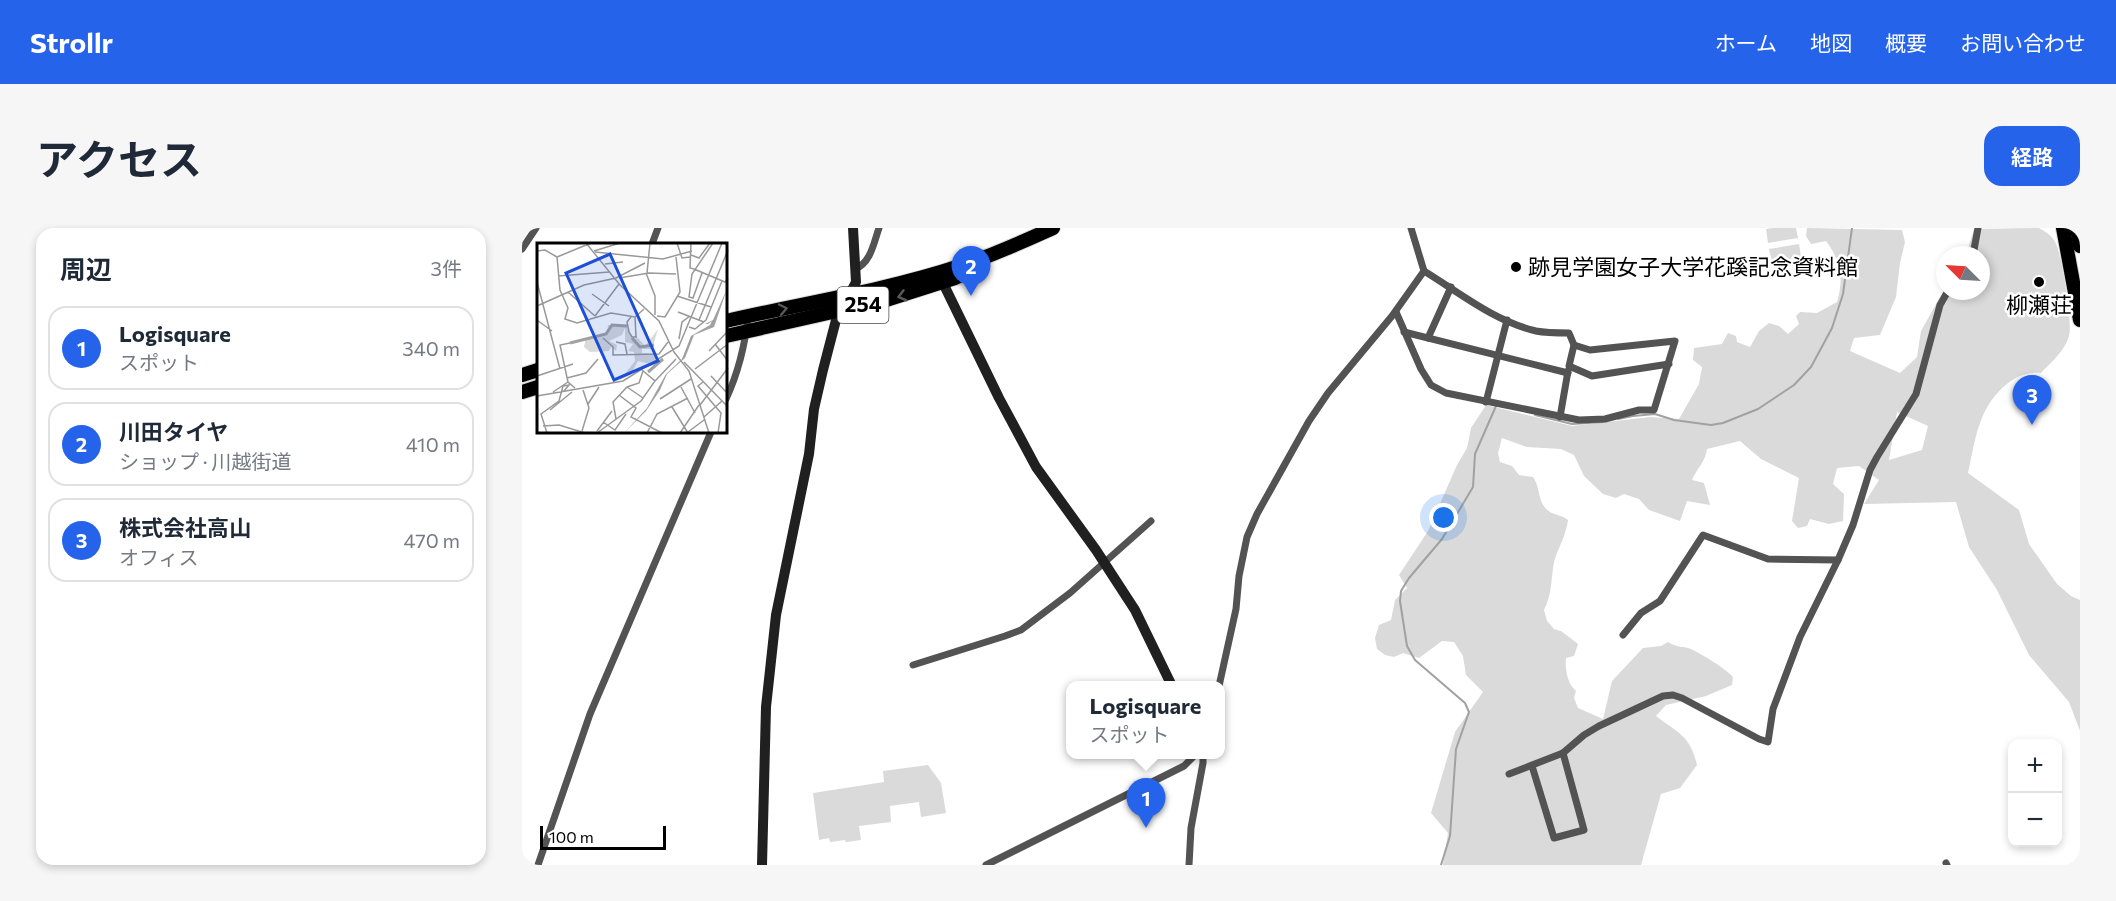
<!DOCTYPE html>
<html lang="ja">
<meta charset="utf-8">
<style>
body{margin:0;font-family:Commissioner,"Noto Sans JP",sans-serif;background:#f6f6f7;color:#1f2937}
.controls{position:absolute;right:18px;bottom:18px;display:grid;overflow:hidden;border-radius:12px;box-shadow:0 3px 9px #0003}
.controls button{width:54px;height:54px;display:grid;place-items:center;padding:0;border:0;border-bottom:2px solid #e0e1e3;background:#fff;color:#1f2937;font:30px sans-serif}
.compass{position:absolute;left:1414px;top:18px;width:54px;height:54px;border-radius:50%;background:#fff;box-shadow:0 3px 9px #0003;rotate:294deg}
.scale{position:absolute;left:18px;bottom:15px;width:126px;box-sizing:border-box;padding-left:6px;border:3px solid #000;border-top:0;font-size:16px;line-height:21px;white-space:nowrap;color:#000;-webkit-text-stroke:4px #fff;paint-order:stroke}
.you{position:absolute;left:922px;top:290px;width:21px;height:21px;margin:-15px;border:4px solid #fff;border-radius:50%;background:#1a73e8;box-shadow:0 0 0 9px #1a73e833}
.badge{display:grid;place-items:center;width:39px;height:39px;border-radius:50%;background:#2563eb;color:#fff;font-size:20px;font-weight:700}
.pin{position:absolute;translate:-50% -50px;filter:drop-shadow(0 2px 3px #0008)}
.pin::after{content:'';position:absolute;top:32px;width:21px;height:18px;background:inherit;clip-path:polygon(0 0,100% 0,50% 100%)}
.popup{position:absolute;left:544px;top:453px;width:159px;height:78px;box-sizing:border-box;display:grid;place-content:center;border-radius:12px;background:#fff;filter:drop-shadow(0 2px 4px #0005);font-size:20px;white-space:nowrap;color:#747a83}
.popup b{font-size:22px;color:#1f2937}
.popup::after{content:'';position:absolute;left:50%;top:100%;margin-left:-12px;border:12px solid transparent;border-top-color:#fff}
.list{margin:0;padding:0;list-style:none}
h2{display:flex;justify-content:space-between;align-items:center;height:78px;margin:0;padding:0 24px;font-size:26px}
h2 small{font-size:20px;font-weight:400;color:#747a83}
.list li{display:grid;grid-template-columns:39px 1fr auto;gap:18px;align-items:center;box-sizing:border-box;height:84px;margin:0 12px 12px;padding:0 12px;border:2px solid #e0e1e3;border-radius:18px}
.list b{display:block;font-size:22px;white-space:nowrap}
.list p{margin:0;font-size:20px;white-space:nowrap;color:#747a83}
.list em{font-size:20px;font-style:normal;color:#747a83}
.map{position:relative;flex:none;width:1558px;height:637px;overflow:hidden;border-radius:18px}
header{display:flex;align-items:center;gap:36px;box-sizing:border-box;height:84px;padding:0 30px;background:#2563eb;color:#fff}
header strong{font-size:28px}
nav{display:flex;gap:33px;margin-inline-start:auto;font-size:21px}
.intro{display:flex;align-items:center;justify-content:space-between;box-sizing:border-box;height:144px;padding:0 36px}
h1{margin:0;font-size:42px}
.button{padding:15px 27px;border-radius:18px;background:#2563eb;color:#fff;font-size:21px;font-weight:700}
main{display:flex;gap:36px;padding:0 36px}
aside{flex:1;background:#fff;border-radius:18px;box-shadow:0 3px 9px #0003}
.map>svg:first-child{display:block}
.green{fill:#dadada;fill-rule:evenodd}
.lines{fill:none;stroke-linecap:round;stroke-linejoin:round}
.stream{stroke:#a1a1a1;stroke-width:2}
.highway-casing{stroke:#dbdbdb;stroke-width:16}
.street{stroke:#535353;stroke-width:7}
.secondary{stroke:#202020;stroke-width:10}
.highway{stroke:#000;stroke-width:14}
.oneway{stroke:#595959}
.poi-dot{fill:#000;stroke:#fff;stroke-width:2}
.labels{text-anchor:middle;stroke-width:5;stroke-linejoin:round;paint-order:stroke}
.shield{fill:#fff;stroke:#4c4c4c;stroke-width:1.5}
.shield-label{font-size:21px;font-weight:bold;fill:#000}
.poi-label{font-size:22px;fill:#000;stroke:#fff;text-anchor:start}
.inset-river{fill:none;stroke:#a1a1a1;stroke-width:3}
.inset-road{fill:none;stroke:#999;stroke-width:1.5}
.view{fill:#1d4ed8;fill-opacity:0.15;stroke:#1d4ed8;stroke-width:3}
.inset-edge{fill:none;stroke:#000;stroke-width:3}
</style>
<header>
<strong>Strollr</strong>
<nav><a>ホーム</a><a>地図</a><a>概要</a><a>お問い合わせ</a></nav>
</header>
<div class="intro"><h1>アクセス</h1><a class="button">経路</a></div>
<main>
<aside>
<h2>周辺<small>3件</small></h2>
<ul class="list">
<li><span class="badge">1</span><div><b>Logisquare</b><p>スポット</p></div><em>340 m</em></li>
<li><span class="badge">2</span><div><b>川田タイヤ</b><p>ショップ · 川越街道</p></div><em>410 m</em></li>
<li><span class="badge">3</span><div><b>株式会社高山</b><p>オフィス</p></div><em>470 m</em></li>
</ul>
</aside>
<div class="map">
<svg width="1558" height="637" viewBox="0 0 1558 637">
<rect width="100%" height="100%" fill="#fff"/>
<!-- green -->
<g class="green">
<path d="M 1252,0 L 1274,0 L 1276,10 L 1246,15 L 1244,1 Z"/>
<path d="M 1285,0 L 1380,2 L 1383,14 L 1378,35 L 1374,69 L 1358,107 L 1332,110 L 1328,123 L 1378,145 L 1395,129 L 1399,103 L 1423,60 L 1423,63 L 1459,63 L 1459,27 L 1444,27 L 1452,1 L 1517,0 C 1524,4 1531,8 1534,16 C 1540,28 1551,96 1547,108 C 1543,123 1529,134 1519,145 C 1492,142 1470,166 1460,190 C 1453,206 1450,227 1446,245 L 1497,282 L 1507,316 L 1535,356 L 1549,368 L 1558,372 L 1558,503 L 1547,474 L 1507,427 L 1475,362 L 1447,319 L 1434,274 L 1342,276 L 1357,252 L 1337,238 L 1315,240 L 1311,256 L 1322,266 L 1321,293 L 1307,296 L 1288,291 L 1285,298 L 1276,300 L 1270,293 L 1277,250 L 1239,231 L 1218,213 L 1185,221 C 1183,235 1175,240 1170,252 L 1182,255 L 1188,277 L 1165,273 L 1158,293 L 1127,282 L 1117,271 L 1102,266 L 1094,270 L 1081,266 L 1062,248 L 1052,227 L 1039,221 L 1005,219 L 980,210 L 976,225 L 978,234 L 990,238 L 997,247 L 1011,249 C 1019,260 1015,276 1028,284 C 1033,287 1039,287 1046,292 C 1044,308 1036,320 1032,334 C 1029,351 1030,367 1022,382 L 1025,393 L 1032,401 L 1039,403 L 1056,416 L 1052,428 L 1044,430 C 1043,441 1045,455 1054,463 L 1052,470 L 1056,480 L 1081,491 L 1090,453 L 1121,420 L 1139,418 L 1146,414 C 1156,420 1161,418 1169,421 C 1181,427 1203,440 1211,449 L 1210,457 L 1184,468 L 1144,477 L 1134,488 C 1156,505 1168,507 1175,537 L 1158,560 L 1139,566 L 1119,637 L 921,637 L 926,605 L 909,585 L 933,504 L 961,464 L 944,447 L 941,428 L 932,414 L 920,413 L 897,430 L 881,425 L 872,429 L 863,427 L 855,421 L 853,410 L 857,397 L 869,392 L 873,372 L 885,360 L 877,347 L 906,303 L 935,237 L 945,220 L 949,200 L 964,177 L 1050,198 L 1128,189 L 1157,191 L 1177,156 L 1180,139 L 1171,132 L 1172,120 L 1200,116 L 1206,105 L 1214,108 L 1215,114 L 1228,119 L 1237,103 L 1247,95 L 1257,98 L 1266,106 L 1277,96 L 1274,88 L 1278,84 L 1295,85 L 1315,74 C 1322,51 1319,33 1304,13 L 1289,16 L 1284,8 ZM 1375,184 L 1406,198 L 1400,222 L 1367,232 Z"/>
<path d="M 1277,16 L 1279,29 L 1250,34 L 1247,21 Z"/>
<path d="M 406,537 L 419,555 L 424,585 L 399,589 L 397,574 L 368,578 L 369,594 L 337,598 L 339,612 L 324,614 L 323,612 L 308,614 L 307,610 L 297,612 L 291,565 L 362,554 L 361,543 Z"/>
</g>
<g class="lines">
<!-- stream -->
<g class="stream">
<path d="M 1013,187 L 1050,196 L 1081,194"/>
<path d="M 1096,191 L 1111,188 L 1133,186 L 1152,192 L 1189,197 L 1201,195 L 1236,181 L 1272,157 L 1289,139 L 1310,100 L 1321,66 L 1330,0"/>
<path d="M 919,637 L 928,608 L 934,521 L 947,484 L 943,475 L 893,432 L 885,418 L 878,373 L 879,363 L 887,350 L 920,311 L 951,259 L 953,226 L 974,178 L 976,178"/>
</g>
<defs>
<g id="highway">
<path d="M 1541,0 L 1558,92"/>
<path d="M 1555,0 L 1558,18"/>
<path d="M 204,93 C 282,75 362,63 438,38 C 470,28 500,14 531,0"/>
<path d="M 204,108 L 364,72 L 433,50 L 458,38"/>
<path d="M 0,147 L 16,142"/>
<path d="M 0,164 L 16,159"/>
</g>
</defs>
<!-- highway casing -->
<use href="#highway" class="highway-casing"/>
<!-- street -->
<g class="street">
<path d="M 130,16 L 136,0"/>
<path d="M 0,21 L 14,0"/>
<path d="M 1451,27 L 1456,0"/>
<path d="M 333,41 C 349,35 352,14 357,0"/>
<path d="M 902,43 C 938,65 972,93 1014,103 C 1024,105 1036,105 1047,105 L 1052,117 L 1047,138 L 1070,148 L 1147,136"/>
<path d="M 874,84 L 899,141 L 909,157 L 924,165 L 1057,192 L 1083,191 L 1117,182 L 1132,182 L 1153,113 L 1068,122 L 1052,117"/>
<path d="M 882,104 L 1046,145"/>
<path d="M 906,110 L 929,59"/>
<path d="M 204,171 C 217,143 223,118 226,88"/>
<path d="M 964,174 L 985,92"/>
<path d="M 1038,189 L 1046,143"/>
<path d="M 1101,407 L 1119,385 L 1138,373 L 1181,307 L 1246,331 L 1316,332"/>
<path d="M 391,437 L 483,408 L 499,402 L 548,365 L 629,293"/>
<path d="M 697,458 L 714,381 L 717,348 L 725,309 L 735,286 L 787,193 L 806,165 L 870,88 L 902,43 L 889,0"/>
<path d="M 1010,538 L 1032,610 L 1062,602 L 1041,525"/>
<path d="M 987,546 L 1041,525 L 1062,507 L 1077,498 L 1141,468 L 1151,467 L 1160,470 L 1237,511 L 1246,514 L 1251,481 L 1278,409 L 1316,332 L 1331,297 L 1348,242 L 1355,229 L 1394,166 L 1418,77 L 1426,63"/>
<path d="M 1424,635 L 1425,637"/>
<path d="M 16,637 L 68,486 L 189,204"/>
<path d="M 464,637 L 662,538 L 674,526"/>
<path d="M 667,637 L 669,600 L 681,535 L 681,526"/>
</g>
<!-- secondary -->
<g class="secondary">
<path d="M 421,55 L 477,170 L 514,239 L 574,322 L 613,382 L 650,458"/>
<path d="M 240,637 L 244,479 L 254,387 L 287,226 L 292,181 L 301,142 L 314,92 L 334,54 L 331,0"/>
</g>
<!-- highway -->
<use href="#highway" class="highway"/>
</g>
<!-- one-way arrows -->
<defs><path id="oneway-chevron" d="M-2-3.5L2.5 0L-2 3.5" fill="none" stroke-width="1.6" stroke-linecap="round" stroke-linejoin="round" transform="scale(1.5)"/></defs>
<g class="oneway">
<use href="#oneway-chevron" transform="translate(380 68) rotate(165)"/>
<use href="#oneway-chevron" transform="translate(261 81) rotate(-12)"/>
</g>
<!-- markers -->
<g class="poi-dot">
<circle cx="994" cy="39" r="6"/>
<circle cx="1517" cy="54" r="6"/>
</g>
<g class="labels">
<!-- shield labels -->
<rect class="shield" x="315.5" y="59" width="51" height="36" rx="4.5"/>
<g class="shield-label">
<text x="341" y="84">254</text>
</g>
<!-- poi labels -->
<g class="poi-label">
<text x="1006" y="47">跡見学園女子大学花蹊記念資料館</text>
<text x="1517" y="85" text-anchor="middle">柳瀬荘</text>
</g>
</g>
<!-- overview -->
<g transform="translate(15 15)">
<rect width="190" height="190" fill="#fff"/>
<path d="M 71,82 L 90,82 L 95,96 L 101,95 L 108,103 L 121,86 L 115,106 L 105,106 L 105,110 L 117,111 L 119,115 L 113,121 L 101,118 L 94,131 L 83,137 L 98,118 L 97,109 L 91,108 L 96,101 L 88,99 L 88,85 L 85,92 L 72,98 L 80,102 L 79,108 L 74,104 L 72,108 L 53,109 L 47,104 L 49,95 L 70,91 Z" fill="#dadada"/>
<path d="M 190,46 L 177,84 L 157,92 L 148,115 L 130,131 L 123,147 L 109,168 L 87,190 L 110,165 L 129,131 L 145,116 L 154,93 L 173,82 L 175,78 L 171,81 L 168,81 L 176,77 Z" fill="#a1a1a1"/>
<path class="inset-river" d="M 95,95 L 103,104 L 117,102M 33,100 L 69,91 L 75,82 L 90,83M 111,129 L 126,116"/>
<path class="inset-road" d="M 49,0 L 83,42 L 122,78 L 137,109 L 152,128 L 172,190M 90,0 L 111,0M 140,0 L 145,15 L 153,14M 154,0 L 153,25 L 157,26M 0,8 L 8,7 L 20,14M 57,8 L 83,0M 58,9 L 126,16 L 155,8M 154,12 L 162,15 L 173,0M 20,14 L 23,47 L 31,65 L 28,76 L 40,80 L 74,70 L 98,74 L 107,66M 20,14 L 54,0M 68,21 L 86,19M 157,26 L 188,39 L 191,36M 109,30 L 118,53 L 118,72M 110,30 L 113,0M 165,30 L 156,55 L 152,54 L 155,31 L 176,0M 21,33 L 72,29M 82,35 L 112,30 L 139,31M 0,39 L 23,126M 31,49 L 58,73M 55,51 L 72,63M 140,53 L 174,64M 0,63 L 47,42 L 79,35 L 108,20M 141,69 L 167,79M 58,73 L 82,41M 120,73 L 128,74 L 143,49 L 139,14M 94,74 L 90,79 L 92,89 L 95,94 L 100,94M 98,74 L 99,94M 0,77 L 15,88M 162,77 L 191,7M 152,84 L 158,86 L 169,77 L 185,38M 66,95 L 76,104 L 76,112 L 122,111 L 131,99M 142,96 L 145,79 L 153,73M 79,99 L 88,101 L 90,111M 33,100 L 23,102 L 31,139 L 38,145M 178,101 L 191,118M 172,108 L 191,88M 147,119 L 191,164M 158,126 L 191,101M 0,133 L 36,121M 174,133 L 191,151M 30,135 L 49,130 L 61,116M 118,138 L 139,116M 166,139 L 161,143 L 184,170 L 181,190M 90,144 L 106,155M 144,144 L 158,170M 16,149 L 31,139M 82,152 L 99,165 L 94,174 L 125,190M 0,153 L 86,138 L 142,103 L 185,0M 123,156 L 154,136M 51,161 L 62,144M 163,162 L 191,125M 135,164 L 151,190M 13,167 L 35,149M 167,174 L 185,158M 79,176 L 76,159 L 90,144 L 102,140 L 106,128M 66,179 L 78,187 L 89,171M 6,183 L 22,182 L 48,190M 45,188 L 52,165 L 46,147M 60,188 L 75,168M 151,189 L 167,177M 10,190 L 4,171 L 22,158 L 26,143 L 32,142 L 27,148M 60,190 L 104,158 L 118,138 L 105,127M 110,190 L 120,171 L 151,155M 143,190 L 162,162"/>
<path class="view" d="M 73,11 L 121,118 L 77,137 L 29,30 Z"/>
<rect width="190" height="190" class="inset-edge"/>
</g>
</svg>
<div class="controls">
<button>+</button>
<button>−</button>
</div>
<svg class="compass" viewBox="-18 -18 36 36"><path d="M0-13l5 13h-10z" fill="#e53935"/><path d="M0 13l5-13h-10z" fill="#747a83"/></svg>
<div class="scale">100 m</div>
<div class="you"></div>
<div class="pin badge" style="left:624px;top:600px">1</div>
<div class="popup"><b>Logisquare</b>スポット</div>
<div class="pin badge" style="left:449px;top:68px">2</div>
<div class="pin badge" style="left:1510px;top:197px">3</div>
</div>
</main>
